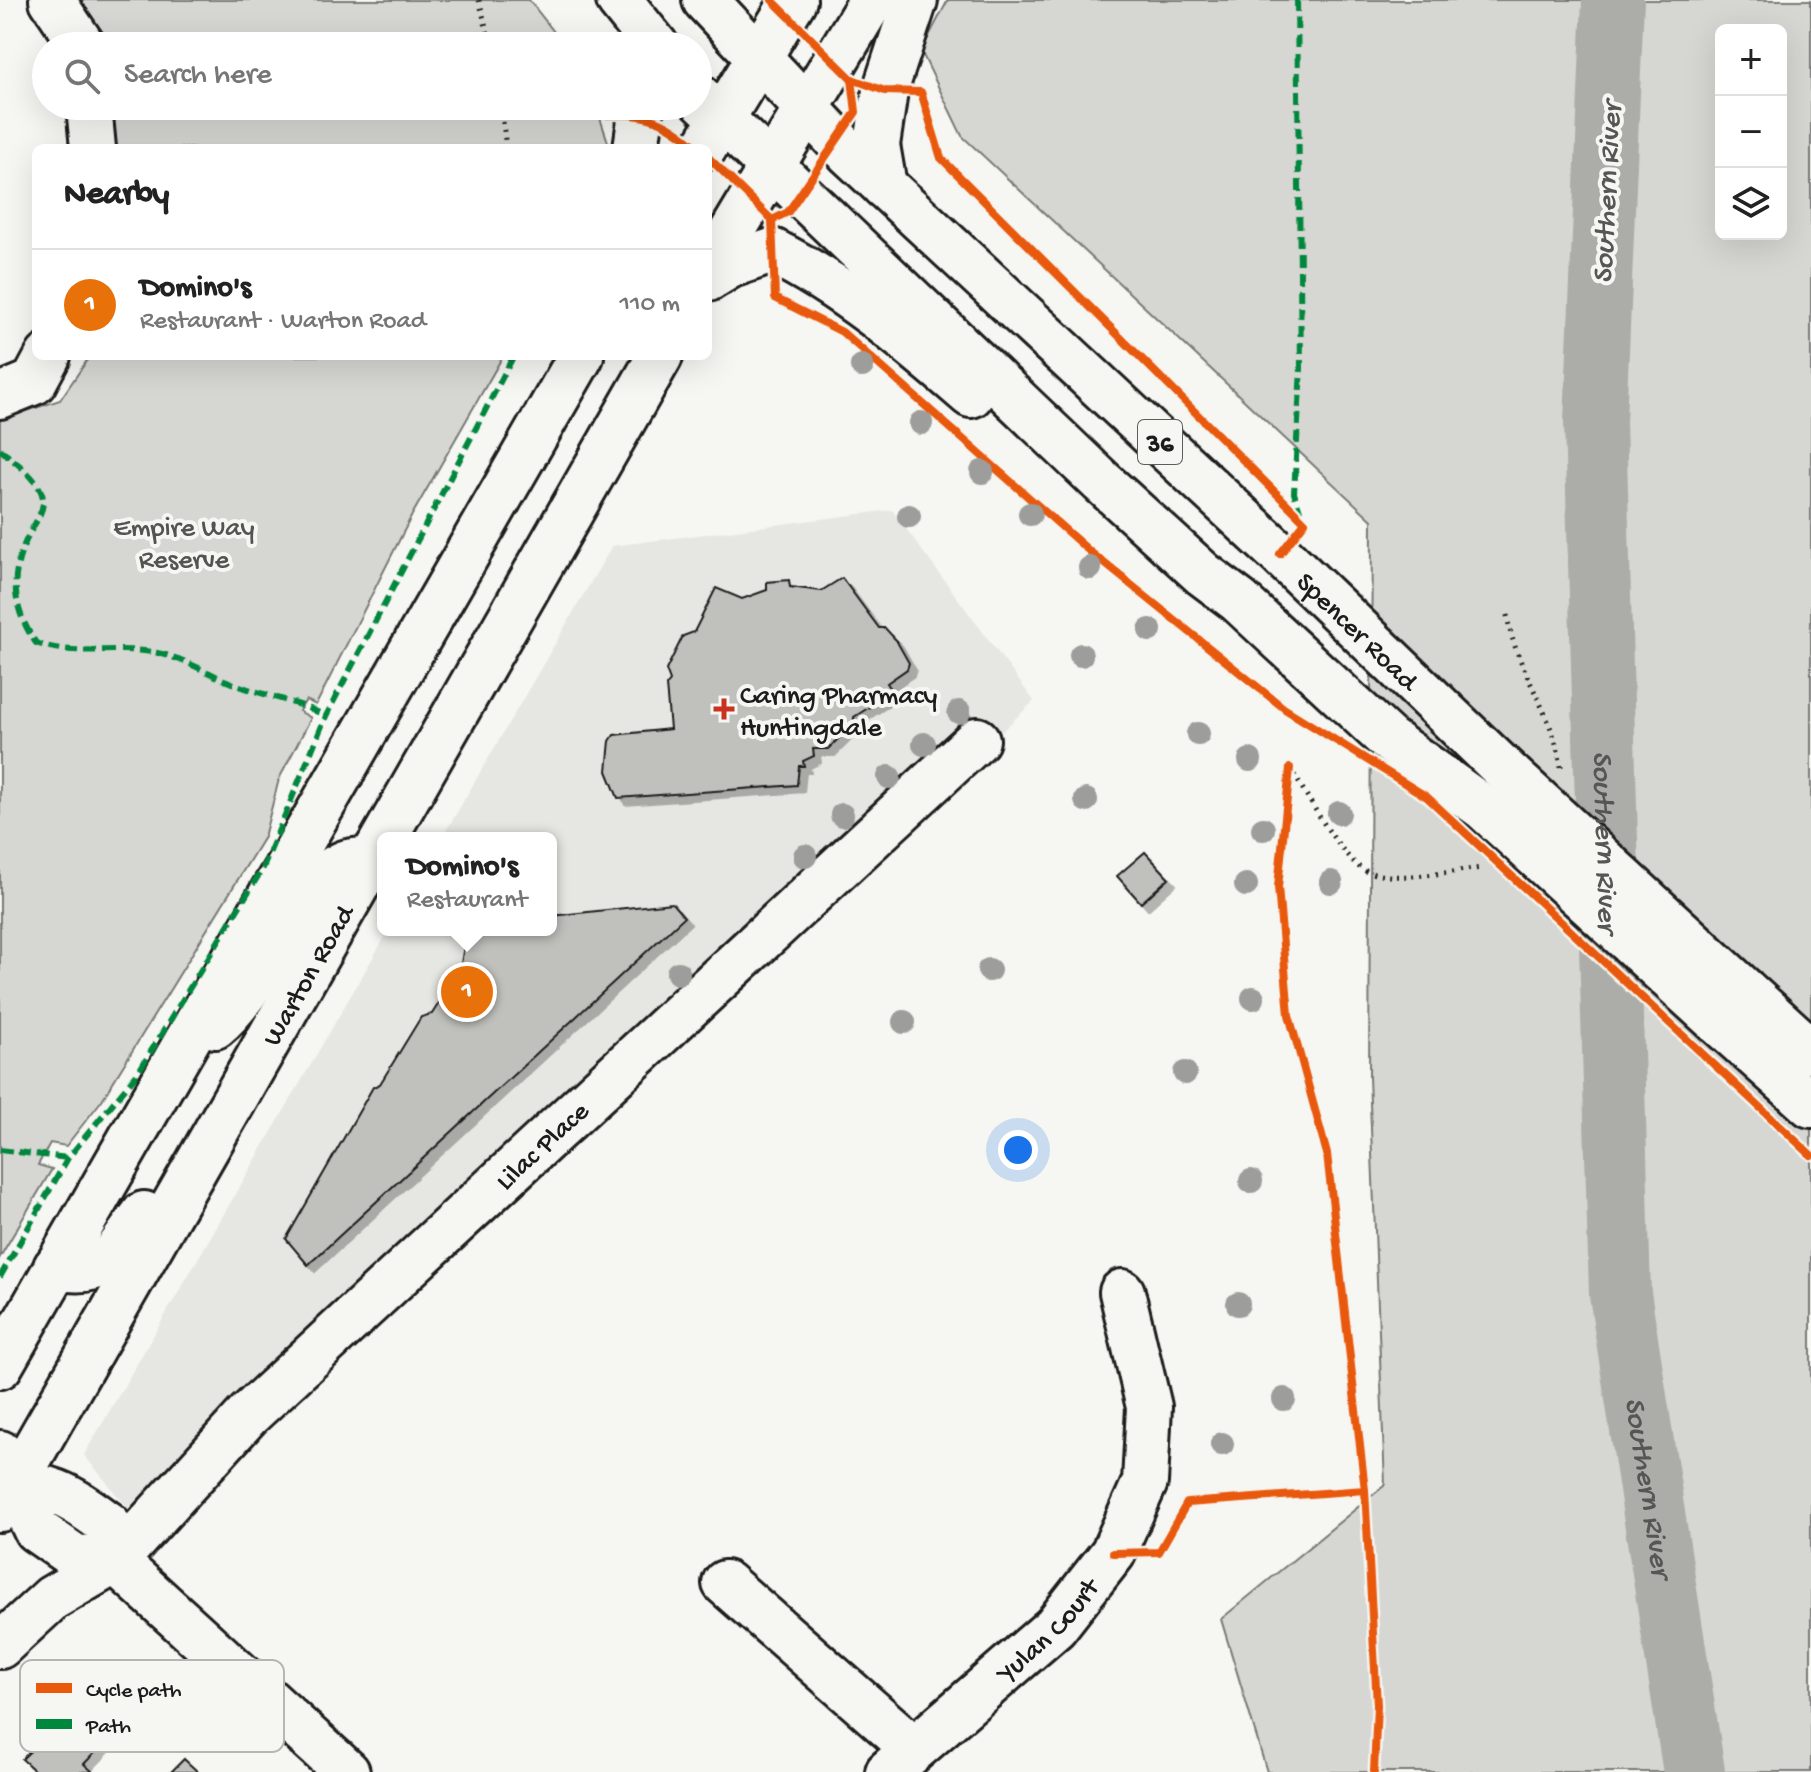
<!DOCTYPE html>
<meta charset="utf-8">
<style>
body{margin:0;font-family:"Gochi Hand",sans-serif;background:#f6f6f6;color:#222}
.controls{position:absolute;right:24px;top:24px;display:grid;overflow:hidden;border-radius:12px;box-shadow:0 8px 32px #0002}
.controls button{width:72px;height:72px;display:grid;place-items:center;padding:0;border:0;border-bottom:2px solid #e0e0e0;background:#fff;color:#222;font:40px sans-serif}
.you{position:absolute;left:1018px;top:1150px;width:28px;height:28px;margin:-20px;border:6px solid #fff;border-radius:50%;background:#1a73e8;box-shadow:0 0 0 12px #1a73e833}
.badge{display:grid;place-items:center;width:52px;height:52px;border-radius:50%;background:#0f766e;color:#fff;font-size:26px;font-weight:700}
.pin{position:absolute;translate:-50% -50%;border:4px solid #fff;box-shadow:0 2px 8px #0006}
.popup{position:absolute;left:377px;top:832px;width:180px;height:104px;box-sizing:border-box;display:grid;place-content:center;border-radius:12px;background:#fff;filter:drop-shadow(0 2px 6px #0005);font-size:26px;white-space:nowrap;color:#767676}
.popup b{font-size:30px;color:#222}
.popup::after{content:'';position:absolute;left:50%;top:100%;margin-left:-16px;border:16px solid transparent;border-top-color:#fff}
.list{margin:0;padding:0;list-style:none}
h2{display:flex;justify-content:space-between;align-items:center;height:104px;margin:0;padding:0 32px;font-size:34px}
h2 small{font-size:26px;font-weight:400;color:#767676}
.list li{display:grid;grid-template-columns:52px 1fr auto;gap:24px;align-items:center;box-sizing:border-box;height:112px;padding:0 32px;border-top:2px solid #e0e0e0}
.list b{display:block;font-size:30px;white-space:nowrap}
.list p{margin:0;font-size:26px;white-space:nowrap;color:#767676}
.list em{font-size:26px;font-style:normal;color:#767676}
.icon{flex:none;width:44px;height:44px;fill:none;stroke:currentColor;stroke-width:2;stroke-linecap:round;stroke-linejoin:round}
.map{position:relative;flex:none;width:1811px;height:1772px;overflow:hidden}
.search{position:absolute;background:#fff;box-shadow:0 8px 32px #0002;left:32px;top:32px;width:680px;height:88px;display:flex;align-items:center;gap:20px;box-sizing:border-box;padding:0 28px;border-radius:44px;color:#767676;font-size:30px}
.panel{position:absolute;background:#fff;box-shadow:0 8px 32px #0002;left:32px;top:144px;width:680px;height:216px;border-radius:12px}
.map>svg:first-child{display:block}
.built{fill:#e6e6e2}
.green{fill:#d6d6d2;stroke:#797977;stroke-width:2;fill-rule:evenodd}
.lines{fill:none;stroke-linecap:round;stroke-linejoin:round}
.river{stroke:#acaca9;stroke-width:62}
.building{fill:#c0c0bd;stroke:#1c1c1c;stroke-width:2;filter:url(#shadow)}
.minor-casing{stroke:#1c1c1c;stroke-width:50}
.major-casing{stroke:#1c1c1c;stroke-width:50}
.path{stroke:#1c1c1c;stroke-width:5;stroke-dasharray:2 6;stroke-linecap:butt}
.minor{stroke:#f6f6f2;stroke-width:44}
.major{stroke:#f6f6f2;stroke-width:44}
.major-bridge-casing{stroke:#1c1c1c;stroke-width:50;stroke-linecap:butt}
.major-bridge{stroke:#f6f6f2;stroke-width:44}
.quiet{stroke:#00873e;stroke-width:6;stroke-dasharray:12 6;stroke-linecap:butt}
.cycleway-casing{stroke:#f6f6f2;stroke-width:13}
.cycleway{stroke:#e8590c;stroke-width:8}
.tree{fill:#9d9d9b}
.poi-dot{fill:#c8321e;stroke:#f6f6f2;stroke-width:3}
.labels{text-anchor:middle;stroke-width:8;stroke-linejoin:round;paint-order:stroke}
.shield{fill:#f6f6f2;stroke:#5d5d5c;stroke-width:2}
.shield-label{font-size:26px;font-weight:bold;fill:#1c1c1c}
.park-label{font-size:28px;fill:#545453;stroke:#f6f6f2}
.street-label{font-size:28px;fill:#1c1c1c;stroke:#f6f6f2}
.poi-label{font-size:28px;fill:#1c1c1c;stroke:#f6f6f2;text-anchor:start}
.water-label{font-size:30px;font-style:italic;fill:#565654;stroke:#f6f6f2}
.key{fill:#f6f6f2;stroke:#b5b5b2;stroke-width:2}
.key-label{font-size:22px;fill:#1c1c1c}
</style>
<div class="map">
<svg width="1811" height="1772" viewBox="0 0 1811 1772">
<defs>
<filter id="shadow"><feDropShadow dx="7" dy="7" stdDeviation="0" flood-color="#0004"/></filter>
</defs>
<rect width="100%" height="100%" fill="#f6f6f2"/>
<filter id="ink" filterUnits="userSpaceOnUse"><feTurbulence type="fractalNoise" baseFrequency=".0125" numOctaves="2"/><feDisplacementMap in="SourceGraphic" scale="16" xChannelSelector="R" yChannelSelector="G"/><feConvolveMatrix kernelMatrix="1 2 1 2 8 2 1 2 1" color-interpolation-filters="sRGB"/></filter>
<g filter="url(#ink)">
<!-- built -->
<path class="built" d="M 892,510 L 1034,701 L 670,1045 L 623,1041 L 128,1508 L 84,1455 L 389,930 L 551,930 L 551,838 L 442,838 L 612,546 Z"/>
<!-- green -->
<g class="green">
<path d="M 79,0 L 529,0 L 565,46 L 86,46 L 78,19 Z"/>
<path d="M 948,0 L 1811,0 L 1811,1772 L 1267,1772 L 1221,1619 L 1385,1485 L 1369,1077 L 1372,520 L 962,136 L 921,51 ZM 1721,30 L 1781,30 L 1781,234 L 1721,234 Z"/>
<path d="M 97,106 L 596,106 L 609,145 L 607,148 L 100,148 Z"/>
<path d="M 90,356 L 503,356 L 412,515 L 316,705 L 306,700 L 299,711 L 311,718 L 279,779 L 264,837 L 102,1100 L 66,1146 L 50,1143 L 38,1165 L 52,1169 L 0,1257 L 0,420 L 60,400 Z"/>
</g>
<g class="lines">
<!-- river -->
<path class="river" id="s1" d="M 1613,0 L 1595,422 L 1620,1294 L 1694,1772"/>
</g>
<!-- building -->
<g class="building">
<path d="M 842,578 L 879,628 L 885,628 L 896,640 L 909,663 L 907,669 L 887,683 L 893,692 L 854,717 L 854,723 L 828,749 L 813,749 L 814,756 L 803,761 L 804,766 L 799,766 L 797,785 L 618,798 L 607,771 L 610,741 L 614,735 L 670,729 L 666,686 L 670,681 L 666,670 L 683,636 L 694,632 L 716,588 L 742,599 L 767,590 L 767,582 L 789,580 L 790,587 L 821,591 Z"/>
<path d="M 1145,852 L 1169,878 L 1141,903 L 1117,876 Z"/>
<path d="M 672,903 L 684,917 L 308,1265 L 286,1239 L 373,1087 L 380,1084 L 421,1017 L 432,1014 L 460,970 L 465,939 L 475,930 L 551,930 L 551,916 Z"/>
<path d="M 91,1693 L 116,1716 L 104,1728 L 112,1735 L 84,1764 L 93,1772 L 36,1772 L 22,1759 Z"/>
<path d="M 184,1759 L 198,1772 L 171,1772 Z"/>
</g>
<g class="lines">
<defs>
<g id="minor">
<path d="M 52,0 L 83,46"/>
<path d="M 89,106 L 93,148"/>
<path d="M 0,396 L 34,382 L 48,356"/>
<path d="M 0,1453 L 36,1530 L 75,1557 L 115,1561 L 347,1772"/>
<path d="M 0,1489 C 46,1478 73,1499 108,1524 L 115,1561"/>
<path d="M 725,1583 L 913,1748"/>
<path id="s2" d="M 0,1646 L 52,1598 L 115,1561 L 248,1415 L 977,740"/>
<path id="s3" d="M 888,1772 L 1055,1627 L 1113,1553 L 1145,1482 L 1149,1407 L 1122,1292"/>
</g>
<g id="major">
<path d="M 619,0 L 656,46"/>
<path id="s4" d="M 705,0 L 850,154 L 1280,554 L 1512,777"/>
<path d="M 698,96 L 1102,482 L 1203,574 L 1239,601 L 1388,739 L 1484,808"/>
<path d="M 636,148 L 642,106"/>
<path d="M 704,148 L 794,0"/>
<path d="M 884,186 L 877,145 L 885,91 L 915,0"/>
<path d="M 708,272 L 872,0"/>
<path d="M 708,279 L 731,265 L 772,251 C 847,288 908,341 971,395"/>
<path d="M 1745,991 L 1811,1051"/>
<path d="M 1717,1021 L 1811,1105"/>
<path d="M 215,1026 C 264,987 293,884 345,863 C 352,860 362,860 370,860"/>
<path d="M 56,1267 C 110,1278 115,1252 144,1214"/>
<path d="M 0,1366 L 581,356"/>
<path id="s5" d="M 0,1509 L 660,356"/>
</g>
</defs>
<!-- minor casing -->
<use href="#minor" class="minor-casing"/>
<!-- major casing -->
<use href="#major" class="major-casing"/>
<!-- path -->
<g class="path">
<path d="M 479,0 L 491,46"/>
<path d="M 501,106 L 506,148"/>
<path d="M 513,357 L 514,356"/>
<path d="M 1507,615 C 1515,669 1554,713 1561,767"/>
<path d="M 1290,768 C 1306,793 1340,857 1364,870 C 1388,884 1454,871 1482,868"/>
</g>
<!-- minor -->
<use href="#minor" class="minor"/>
<!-- major -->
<use href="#major" class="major"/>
<defs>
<g id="major-bridge">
<path d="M 1512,777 L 1745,991"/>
<path d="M 1484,808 L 1717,1021"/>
</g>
</defs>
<!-- major-bridge casing -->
<use href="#major-bridge" class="major-bridge-casing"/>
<!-- major-bridge -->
<use href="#major-bridge" class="major-bridge"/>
<!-- quiet -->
<g class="quiet">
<path d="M 1297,0 L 1301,368 L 1294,493 L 1300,511"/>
<path d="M 0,449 C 14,462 36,476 42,494 C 46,507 38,518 32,529 C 9,569 10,606 36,643 C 76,657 112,646 152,652 C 179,656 203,671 227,681 C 260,695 294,700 326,716"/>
<path d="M 0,1150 L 68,1158"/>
<path d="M 0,1277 L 68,1158 L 139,1071 L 263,868 L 326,716 L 513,357"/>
</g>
<defs>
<g id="cycleway">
<path d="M 772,0 L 852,79 L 885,91 L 921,92 L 941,158 L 1305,522 L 1280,554"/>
<path d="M 605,106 L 607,115 C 649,112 668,122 698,148"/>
<path d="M 708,157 L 772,220 L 775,298 L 842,332 L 1088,550 L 1285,709 L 1427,797 L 1811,1155"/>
<path d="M 772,220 L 788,212 L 856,112 L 852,79"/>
<path d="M 1365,1490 L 1377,1705 L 1374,1772"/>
<path d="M 1113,1553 L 1159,1552 L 1187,1503 L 1365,1490 L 1327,1154 L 1289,1015 L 1278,887 L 1290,768"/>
</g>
</defs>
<!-- cycleway casing -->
<use href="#cycleway" class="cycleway-casing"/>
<!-- cycleway -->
<use href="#cycleway" class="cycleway"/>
</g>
<!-- trees -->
<g class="tree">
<circle cx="862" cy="366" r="12"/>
<circle cx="921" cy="423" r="12"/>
<circle cx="982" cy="472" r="12"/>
<circle cx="1030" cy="514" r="12"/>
<circle cx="909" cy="516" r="12"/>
<circle cx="1090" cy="568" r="12"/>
<circle cx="1150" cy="630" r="12"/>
<circle cx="1081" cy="655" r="12"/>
<circle cx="959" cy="712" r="12"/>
<circle cx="1198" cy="734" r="12"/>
<circle cx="924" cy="744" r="12"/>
<circle cx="1250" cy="760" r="12"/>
<circle cx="889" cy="777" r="12"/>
<circle cx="1086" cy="800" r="12"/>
<circle cx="1339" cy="813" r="12"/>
<circle cx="842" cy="815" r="12"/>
<circle cx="1263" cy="829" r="12"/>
<circle cx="805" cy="856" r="12"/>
<circle cx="1331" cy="882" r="12"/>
<circle cx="1246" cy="885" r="12"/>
<circle cx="989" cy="970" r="12"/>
<circle cx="678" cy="973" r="12"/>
<circle cx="1253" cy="998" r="12"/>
<circle cx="904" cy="1022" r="12"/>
<circle cx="1185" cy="1073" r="12"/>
<circle cx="1251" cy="1181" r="12"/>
<circle cx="1238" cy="1304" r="12"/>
<circle cx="1284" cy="1399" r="12"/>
<circle cx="1222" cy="1444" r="12"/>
</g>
</g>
<!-- markers -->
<path class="poi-dot" d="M720 697h8v8h8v8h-8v8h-8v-8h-8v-8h8z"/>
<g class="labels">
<!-- shield labels -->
<rect class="shield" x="1138" y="420" width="44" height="44" rx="6"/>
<g class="shield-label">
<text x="1160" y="451">36</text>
</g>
<!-- park labels -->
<g class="park-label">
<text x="184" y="535">Empire Way<tspan x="184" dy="32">Reserve</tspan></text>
</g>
<!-- street labels -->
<g class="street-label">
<text dy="10" stroke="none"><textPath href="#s4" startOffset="908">Spencer Road</textPath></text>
<text dy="10" stroke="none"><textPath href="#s5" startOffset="616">Warton Road</textPath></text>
<text dy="10" stroke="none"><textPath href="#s2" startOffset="740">Lilac Place</textPath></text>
<text dy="10" stroke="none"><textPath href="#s3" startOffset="214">Yulan Court</textPath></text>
</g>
<!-- poi labels -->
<g class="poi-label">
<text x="740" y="703">Caring Pharmacy<tspan x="740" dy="32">Huntingdale</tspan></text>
</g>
<!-- water labels -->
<g class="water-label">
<text transform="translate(1605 193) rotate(-87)" y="10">Southern River</text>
<text dy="10" stroke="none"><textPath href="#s1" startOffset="842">Southern River</textPath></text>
<text dy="10" stroke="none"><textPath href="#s1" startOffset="1490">Southern River</textPath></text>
</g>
</g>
<!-- legend -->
<rect x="20" y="1660" width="264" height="92" rx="12" class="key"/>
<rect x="36" y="1683" width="36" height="10" fill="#e8590c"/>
<rect x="36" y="1719" width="36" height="10" fill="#00873e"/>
<g class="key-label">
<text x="86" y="1696">Cycle path</text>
<text x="86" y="1732">Path</text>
</g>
</svg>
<div class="controls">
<button>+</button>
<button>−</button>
<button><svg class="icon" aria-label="layers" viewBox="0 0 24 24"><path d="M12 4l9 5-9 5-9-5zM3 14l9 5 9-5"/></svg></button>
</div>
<div class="you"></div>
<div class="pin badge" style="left:467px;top:992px;background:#e8710a">1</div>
<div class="popup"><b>Domino's</b>Restaurant</div>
<div class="search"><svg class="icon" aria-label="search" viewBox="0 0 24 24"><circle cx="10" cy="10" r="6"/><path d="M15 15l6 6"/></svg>Search here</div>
<section class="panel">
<h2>Nearby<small></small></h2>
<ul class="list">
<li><span class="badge" style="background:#e8710a">1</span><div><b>Domino's</b><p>Restaurant · Warton Road</p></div><em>110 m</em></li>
</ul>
</section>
</div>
